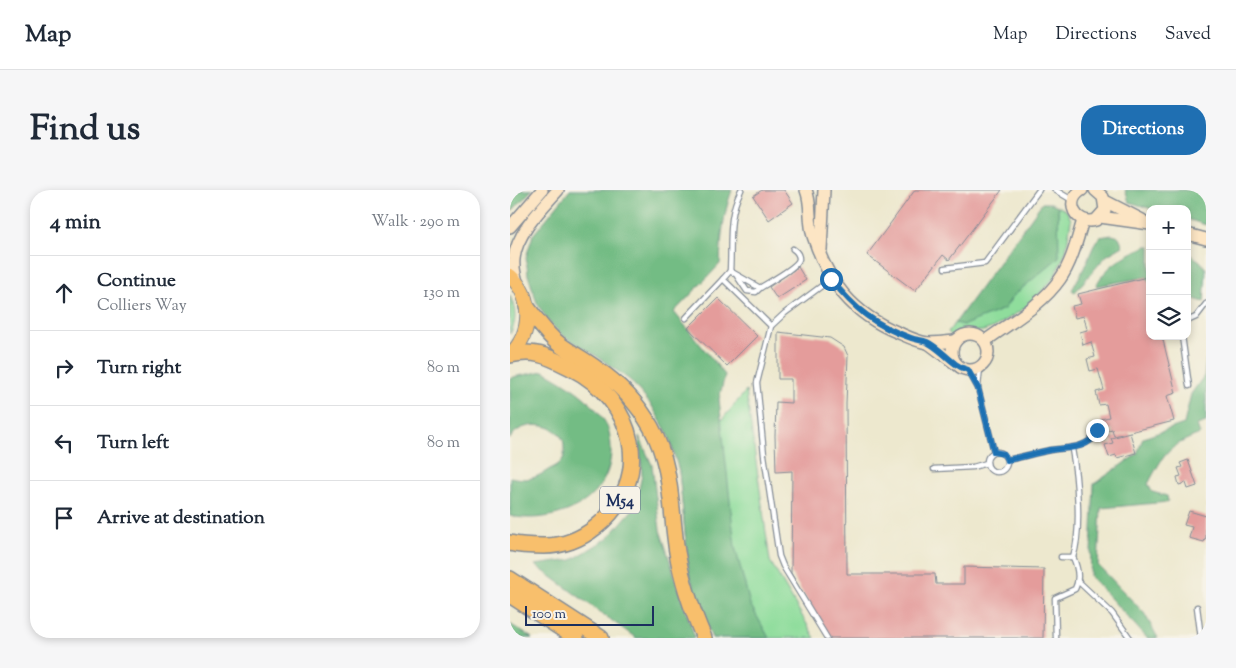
<!DOCTYPE html>
<meta charset="utf-8">
<style>
body{margin:0;font-family:"Sorts Mill Goudy",serif;background:#f6f6f7;color:#1f2937}
.controls{position:absolute;right:15px;top:15px;display:grid;overflow:hidden;border-radius:10px;box-shadow:0 2px 8px #0003}
.controls button{width:45px;height:45px;display:grid;place-items:center;padding:0;border:0;border-bottom:1px solid #e0e1e3;background:#fff;color:#1f2937;font:25px sans-serif}
.scale{position:absolute;left:15px;bottom:12px;width:129px;box-sizing:border-box;padding-left:5px;border:2px solid #1b2f5e;border-top:0;font-size:14px;line-height:18px;white-space:nowrap;color:#1b2f5e;-webkit-text-stroke:4px #f7f3e8;paint-order:stroke}
.stop{position:absolute;width:15px;height:15px;margin:-11px;border:4px solid #1f6fb2;border-radius:50%;background:#fff}
.stop.end{background:#1f6fb2;border-color:#fff;box-shadow:0 1px 5px #0008}
.list{margin:0;padding:0;list-style:none}
h2{display:flex;justify-content:space-between;align-items:center;height:65px;margin:0;padding:0 20px;font-size:21px}
h2 small{font-size:16px;font-weight:400;color:#747a83}
.list li{display:grid;grid-template-columns:32px 1fr auto;gap:15px;align-items:center;box-sizing:border-box;height:75px;padding:0 20px;border-top:1px solid #e0e1e3}
.list b{display:block;font-size:19px;white-space:nowrap}
.list p{margin:0;font-size:16px;white-space:nowrap;color:#747a83}
.list em{font-size:16px;font-style:normal;color:#747a83}
.icon{flex:none;width:28px;height:28px;fill:none;stroke:currentColor;stroke-width:2;stroke-linecap:round;stroke-linejoin:round}
.map{position:relative;flex:none;width:696px;height:448px;overflow:hidden;border-radius:20px}
header{display:flex;align-items:center;gap:30px;box-sizing:border-box;height:70px;padding:0 25px;background:#fff;border-bottom:1px solid #e0e1e3}
header strong{font-size:24px}
nav{display:flex;gap:28px;margin-inline-start:auto;font-size:18px}
.intro{display:flex;align-items:center;justify-content:space-between;box-sizing:border-box;height:120px;padding:0 30px}
h1{margin:0;font-size:35px}
.button{padding:12px 22px;border-radius:20px;background:#1f6fb2;color:#fff;font-size:18px;font-weight:700}
main{display:flex;gap:30px;padding:0 30px}
aside{flex:1;background:#fff;border-radius:20px;box-shadow:0 2px 8px #0003}
.map>svg:first-child{display:block}
.green{fill:#8fdd9c;stroke:#55867d}
.forest{fill:#73bc84;stroke:#477671}
.building{fill:#e49c9b}
.lines{fill:none;stroke-linecap:round;stroke-linejoin:round}
.lane-casing{stroke:#848c96;stroke-width:7}
.secondary-casing{stroke:#848c96;stroke-width:14}
.primary-casing{stroke:#848c96;stroke-width:16}
.highway-casing{stroke:#848c96;stroke-width:18}
.lane{stroke:#fff;stroke-width:4.5}
.secondary{stroke:#fce5c4;stroke-width:11}
.primary{stroke:#f8bf6c;stroke-width:14}
.highway{stroke:#f8bf6c;stroke-width:15}
.route{stroke:#1f6fb2;stroke-width:6}
.labels{text-anchor:middle;stroke-width:4;stroke-linejoin:round;paint-order:stroke}
.shield{fill:#f7f3e8;stroke:#5d6a87;stroke-width:1}
.shield-label{font-size:16px;font-weight:bold;fill:#1b2f5e}
</style>
<header>
<strong>Map</strong>
<nav><a>Map</a><a>Directions</a><a>Saved</a></nav>
</header>
<div class="intro"><h1>Find us</h1><a class="button">Directions</a></div>
<main>
<aside>
<h2>4 min<small>Walk · 290 m</small></h2>
<ul class="list">
<li><svg class="icon" aria-label="ahead" viewBox="0 0 24 24"><path d="M12 20V5M6 11l6-6 6 6"/></svg><div><b>Continue</b><p>Colliers Way</p></div><em>130 m</em></li>
<li><svg class="icon" aria-label="right" viewBox="0 0 24 24"><path d="M7 20v-9h11M14 6l5 5-5 5"/></svg><div><b>Turn right</b></div><em>80 m</em></li>
<li><svg class="icon" aria-label="left" viewBox="0 0 24 24"><path d="M17 20v-9H6M10 6l-5 5 5 5"/></svg><div><b>Turn left</b></div><em>80 m</em></li>
<li><svg class="icon" aria-label="arrive" viewBox="0 0 24 24"><path d="M6 21V4h12l-3 4 3 4H6"/></svg><div><b>Arrive at destination</b></div></li>
</ul>
</aside>
<div class="map">
<svg width="696" height="448" viewBox="0 0 696 448">
<rect width="100%" height="100%" fill="#f7f3e8"/>
<filter id="ink" filterUnits="userSpaceOnUse"><feTurbulence type="fractalNoise" baseFrequency=".02" numOctaves="2"/><feDisplacementMap in="SourceGraphic" scale="10" xChannelSelector="R" yChannelSelector="G"/><feConvolveMatrix kernelMatrix="1 2 1 2 8 2 1 2 1" color-interpolation-filters="sRGB"/></filter>
<filter id="wash" filterUnits="userSpaceOnUse"><feTurbulence type="fractalNoise" baseFrequency=".0096" numOctaves="4" result="noise"/><feDisplacementMap in="SourceGraphic" scale="20" xChannelSelector="R" yChannelSelector="G"/><feGaussianBlur stdDeviation="1.12" result="paint"/><feColorMatrix in="noise" values="0 0 0 0 0 0 0 0 0 0 0 0 0 0 0 0 0 1.4 0 .05"/><feComposite in="paint" operator="in"/></filter>
<g filter="url(#wash)">
<rect width="100%" height="100%" fill="#ede8ce"/>
<!-- green -->
<g class="green">
<path d="M 548,16 L 557,21 L 561,30 L 556,61 L 544,88 L 518,116 L 485,137 L 473,141 L 456,142 L 442,146 L 438,142 L 445,133 L 454,134 L 494,119 L 503,106 L 512,97 L 548,67 Z"/>
<path d="M 0,106 C 6,119 7,131 0,144 Z"/>
<path d="M 236,201 L 260,371 L 305,448 L 202,448 L 179,383 L 169,281 Z"/>
</g>
<!-- forest -->
<g class="forest">
<path d="M 9,0 L 22,0 L 0,23 L 0,13 Z"/>
<path d="M 60,0 L 222,0 C 213,25 211,48 210,74 L 164,122 L 215,185 L 209,209 L 225,357 L 240,414 L 259,448 L 202,448 L 191,422 L 179,383 L 169,281 L 158,244 L 142,216 L 120,190 L 85,165 L 52,145 L 38,131 L 27,113 L 18,85 L 16,67 L 23,45 Z"/>
<path d="M 615,0 L 696,0 L 696,35 L 677,29 L 677,19 L 642,19 L 619,12 Z"/>
<path d="M 532,13 L 541,13 L 548,16 L 549,67 L 503,106 L 494,119 L 454,135 L 445,133 Z"/>
<path d="M 602,45 L 609,47 L 613,56 L 596,66 L 565,102 L 562,100 L 573,80 L 586,51 L 590,47 Z"/>
<path d="M 637,56 L 640,56 L 640,94 L 637,87 L 586,96 C 595,76 617,64 637,56 Z"/>
<path d="M 677,63 L 690,71 L 696,79 L 694,112 L 677,107 Z"/>
<path d="M 696,170 L 696,232 L 687,235 L 690,244 C 658,256 654,264 638,294 L 642,302 L 657,306 L 658,312 L 591,318 L 588,375 L 634,423 L 648,448 L 637,448 L 580,386 L 584,294 L 627,264 L 633,248 L 674,234 L 681,204 L 694,186 Z"/>
<path d="M 34,181 C 57,194 81,208 95,232 C 100,240 101,252 101,261 C 100,313 44,335 0,326 L 0,287 C 19,291 24,289 40,279 C 49,275 56,270 54,259 C 54,255 54,251 52,248 C 43,231 8,231 0,249 L 0,189 L 3,187 Z"/>
<path d="M 129,246 L 142,275 L 150,340 L 185,448 L 126,448 L 25,375 L 62,370 L 98,348 L 125,317 L 132,285 Z"/>
<path d="M 0,434 L 22,448 L 0,448 Z"/>
</g>
<g id="blocks">
<!-- building -->
<g class="building">
<path d="M 252,0 L 274,0 L 283,13 L 259,30 L 243,6 Z"/>
<path d="M 405,0 L 492,0 L 439,70 L 433,65 L 405,101 L 357,65 Z"/>
<path d="M 288,77 L 296,90 L 267,109 L 259,97 Z"/>
<path d="M 637,87 L 640,99 L 640,146 L 652,146 L 666,203 L 657,206 L 664,231 L 604,246 L 602,239 L 595,241 L 591,229 L 599,227 L 596,214 L 589,215 L 586,202 L 594,200 L 588,179 L 580,181 L 577,169 L 585,167 L 581,152 L 573,155 L 570,142 L 577,140 L 574,126 L 565,128 L 562,116 L 571,114 L 568,104 Z"/>
<path d="M 208,108 L 247,146 L 217,176 L 178,138 Z"/>
<path d="M 268,142 L 320,148 L 334,157 L 338,166 L 336,213 L 337,384 L 425,384 L 426,394 L 454,394 L 454,377 L 534,379 L 533,448 L 319,448 L 281,383 L 282,281 L 266,282 L 265,246 L 266,212 L 281,213 L 281,189 L 268,189 Z"/>
<path d="M 620,243 L 626,263 L 607,268 L 606,265 L 599,267 L 595,255 L 603,253 L 601,248 Z"/>
<path d="M 678,270 L 687,296 L 678,299 L 676,293 L 669,295 L 667,287 L 671,286 L 668,278 L 672,277 L 670,273 Z"/>
<path d="M 679,321 L 696,326 L 696,347 L 694,352 L 679,348 L 682,337 L 674,335 Z"/>
</g>
</g>
</g>
<g filter="url(#ink)">
<use href="#blocks" fill-opacity="0" stroke="#848c96" stroke-width="1"/>
<g class="lines">
<defs>
<g id="lane">
<path d="M 231,0 C 217,28 222,52 220,81 L 213,89 L 261,136"/>
<path d="M 545,0 L 562,10"/>
<path d="M 435,78 L 475,73 L 529,0"/>
<path d="M 220,81 L 250,98 C 257,93 288,77 289,69 C 289,65 286,61 283,59"/>
<path d="M 227,86 L 237,101 L 246,102 L 250,98"/>
<path d="M 176,128 L 213,89"/>
<path d="M 677,131 L 686,127 L 696,114"/>
<path d="M 672,146 L 679,196"/>
<path d="M 458,180 L 468,198 L 484,262"/>
<path d="M 468,197 L 470,177"/>
<circle cx="487" cy="272" r="10"/>
<path d="M 497,270 C 511,267 526,263 540,260 C 559,257 574,260 588,243 L 587,237"/>
<path d="M 424,279 L 463,277 L 477,273"/>
<path d="M 551,367 L 563,367"/>
<path d="M 569,392 L 602,423 L 620,448"/>
<path d="M 687,417 L 691,448"/>
<path d="M 317,448 L 273,376 L 269,366 L 254,265 L 247,193 L 261,136 L 275,123 L 321,89"/>
<path d="M 546,448 L 545,408 L 565,399 C 570,389 568,378 563,367 C 572,341 567,286 562,259"/>
</g>
<g id="secondary">
<path d="M 296,0 C 302,14 298,31 303,46 C 318,92 342,124 389,143 C 398,147 408,152 418,153 C 427,153 436,152 445,151"/>
<path d="M 572,0 C 553,11 566,36 586,30 L 595,20 L 593,7 L 585,0"/>
<path d="M 595,11 L 632,30"/>
<path d="M 590,27 L 640,34"/>
<path d="M 0,37 L 32,0"/>
<path d="M 677,44 L 696,49"/>
<path d="M 311,60 L 314,0"/>
<path d="M 7,92 C 5,85 3,77 4,69 C 6,44 32,18 48,0"/>
<circle cx="460" cy="162" r="18"/>
<path d="M 475,151 C 501,132 531,116 550,89 C 562,72 567,50 573,30"/>
<path d="M 418,153 L 446,174"/>
</g>
<path id="primary" d="M 0,86 C 24,107 22,144 0,165"/>
<g id="highway">
<path d="M 17,117 C 27,130 36,144 49,154 C 61,163 75,170 87,179 C 108,193 128,214 141,237 C 163,277 160,318 167,362 C 172,392 182,420 194,448"/>
<path d="M 0,353 C 11,356 22,356 34,356 C 53,356 71,349 86,337 C 146,289 125,210 61,178 C 39,167 26,159 0,165"/>
<path d="M 0,389 L 91,448"/>
<path d="M 0,405 L 66,448"/>
</g>
</defs>
<!-- lane casing -->
<use href="#lane" class="lane-casing"/>
<!-- secondary casing -->
<use href="#secondary" class="secondary-casing"/>
<!-- primary casing -->
<use href="#primary" class="primary-casing"/>
<!-- highway casing -->
<use href="#highway" class="highway-casing"/>
<!-- lane -->
<use href="#lane" class="lane"/>
<!-- secondary -->
<use href="#secondary" class="secondary"/>
<!-- primary -->
<use href="#primary" class="primary"/>
<!-- highway -->
<use href="#highway" class="highway"/>
</g>
</g>
<g class="lines" filter="url(#ink)">
<!-- route -->
<path class="route" d="M 321,89 C 344,119 366,136 401,148 C 406,150 412,150 417,152 C 432,159 442,176 458,180 L 468,198 L 484,262 L 494,264 L 497,270 C 511,267 526,263 540,260 C 559,257 574,260 588,243 L 587,240"/>
</g>
<g class="labels">
<!-- shield labels -->
<rect class="shield" x="90" y="296.5" width="40" height="27" rx="4"/>
<g class="shield-label">
<text x="110" y="316">M54</text>
</g>
</g>
</svg>
<div class="controls">
<button>+</button>
<button>−</button>
<button><svg class="icon" aria-label="layers" viewBox="0 0 24 24"><path d="M12 4l9 5-9 5-9-5zM3 14l9 5 9-5"/></svg></button>
</div>
<div class="scale">100 m</div>
<div class="stop" style="left:321px;top:89px"></div>
<div class="stop end" style="left:587px;top:240px"></div>
</div>
</main>
